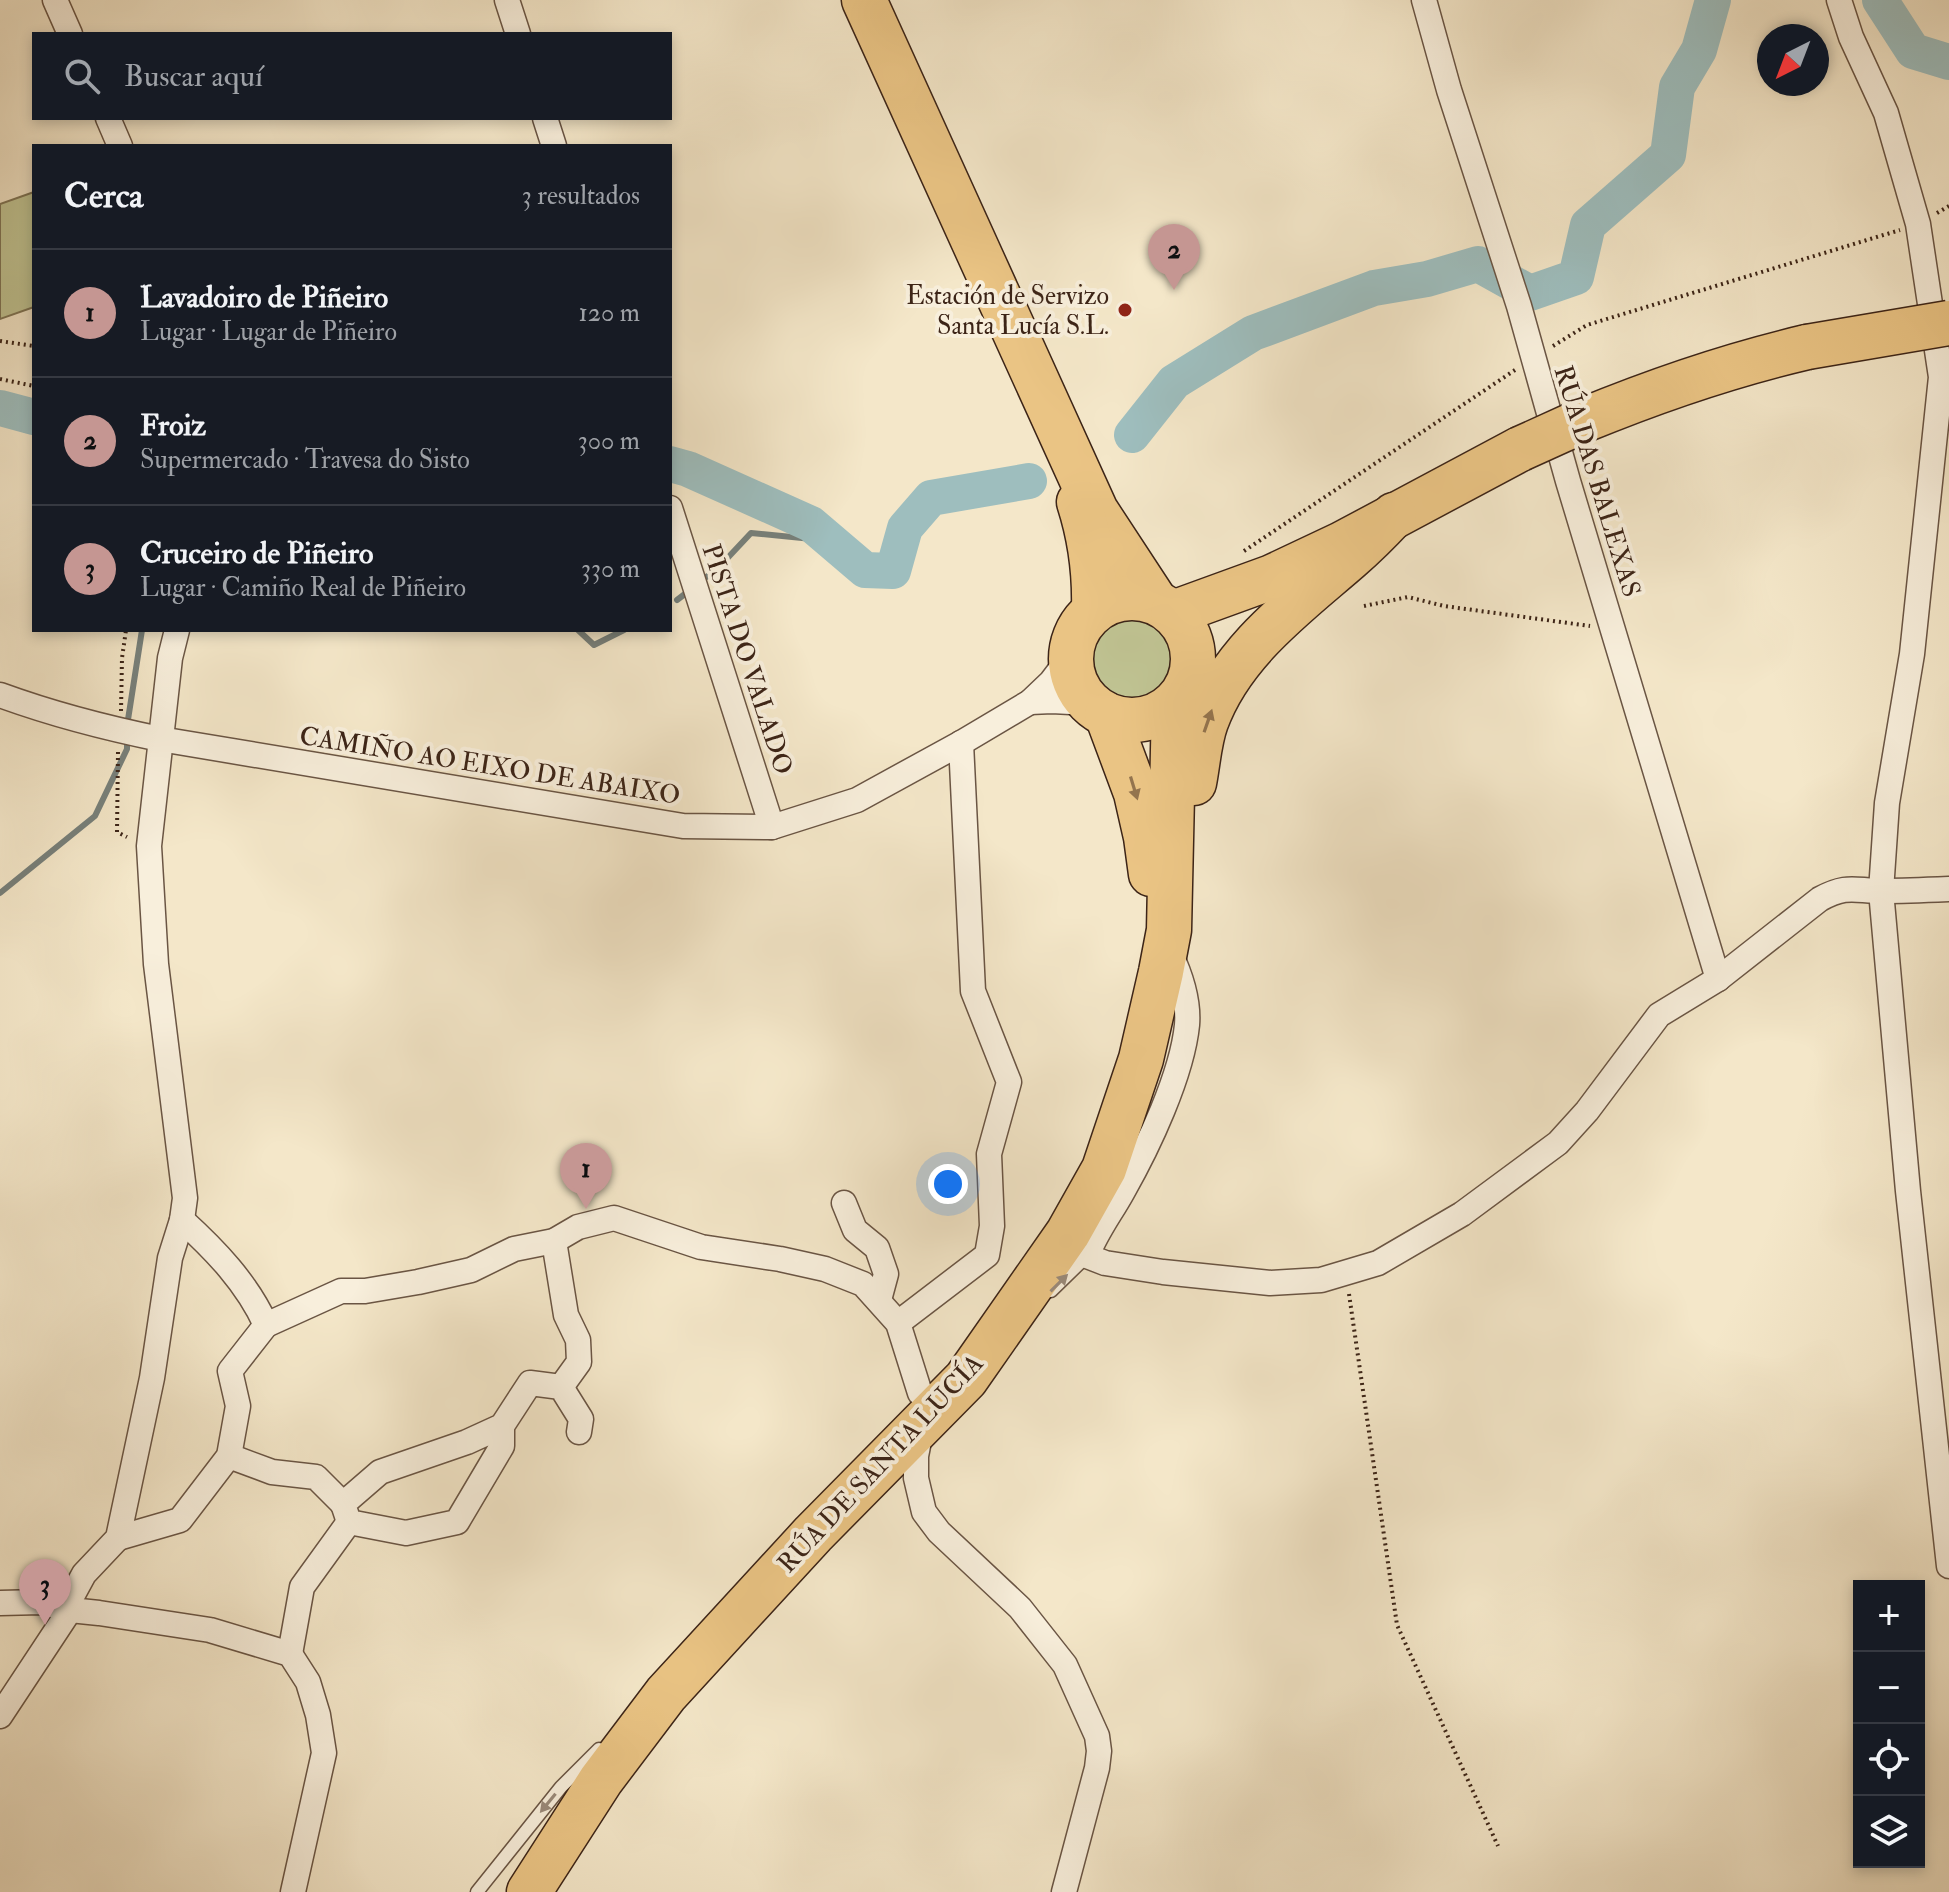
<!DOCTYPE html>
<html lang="es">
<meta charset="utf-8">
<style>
body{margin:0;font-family:"IM FELL Double Pica",serif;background:#242831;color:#f1f3f6}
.controls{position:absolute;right:24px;bottom:24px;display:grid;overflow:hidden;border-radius:0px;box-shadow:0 4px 12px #0003}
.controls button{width:72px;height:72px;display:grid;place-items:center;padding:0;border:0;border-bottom:2px solid #363941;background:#171b24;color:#f1f3f6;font:40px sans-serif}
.compass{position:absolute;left:1757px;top:24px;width:72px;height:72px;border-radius:50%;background:#171b24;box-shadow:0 4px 12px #0003;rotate:222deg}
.you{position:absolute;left:948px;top:1184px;width:28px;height:28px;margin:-20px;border:6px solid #fff;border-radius:50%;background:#1a73e8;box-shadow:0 0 0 12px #1a73e833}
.badge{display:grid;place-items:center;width:52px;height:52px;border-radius:50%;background:#c59692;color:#111;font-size:26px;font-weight:700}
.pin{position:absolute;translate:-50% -66px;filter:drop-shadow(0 2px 4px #0008)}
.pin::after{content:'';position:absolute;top:42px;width:28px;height:24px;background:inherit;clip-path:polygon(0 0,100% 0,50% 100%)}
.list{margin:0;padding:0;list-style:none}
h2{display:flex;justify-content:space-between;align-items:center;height:104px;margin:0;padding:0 32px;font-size:34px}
h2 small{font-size:26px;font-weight:400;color:#9ea1a6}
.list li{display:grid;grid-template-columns:52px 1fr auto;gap:24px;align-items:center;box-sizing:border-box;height:128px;padding:0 32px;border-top:2px solid #363941}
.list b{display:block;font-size:30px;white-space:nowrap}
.list p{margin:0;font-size:26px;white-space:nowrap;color:#9ea1a6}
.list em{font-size:26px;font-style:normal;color:#9ea1a6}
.icon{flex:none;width:44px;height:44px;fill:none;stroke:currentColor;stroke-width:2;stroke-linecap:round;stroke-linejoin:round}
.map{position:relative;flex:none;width:1949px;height:1892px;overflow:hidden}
.search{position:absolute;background:#171b24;box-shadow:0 4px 12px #0003;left:32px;top:32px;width:640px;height:88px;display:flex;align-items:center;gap:20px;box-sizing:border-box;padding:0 28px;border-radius:0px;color:#9ea1a6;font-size:30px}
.panel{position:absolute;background:#171b24;box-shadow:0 4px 12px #0003;left:32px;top:144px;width:640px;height:488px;border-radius:0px}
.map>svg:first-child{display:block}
.green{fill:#c0c493;stroke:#7e7455;stroke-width:2}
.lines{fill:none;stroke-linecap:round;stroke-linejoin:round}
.stream{stroke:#77807b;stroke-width:6}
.river{stroke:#9ebebe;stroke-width:36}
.lane-casing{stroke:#6a5544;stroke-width:15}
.street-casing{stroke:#6a5544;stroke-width:27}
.highway-casing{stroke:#3c2417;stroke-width:47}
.path{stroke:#3c2417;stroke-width:4;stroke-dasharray:2 4;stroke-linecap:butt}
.lane{stroke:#f8efdc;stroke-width:12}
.street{stroke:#f8efdc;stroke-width:24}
.highway{stroke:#eac484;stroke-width:44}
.highway-bridge-casing{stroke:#3c2417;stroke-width:47;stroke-linecap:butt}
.highway-bridge{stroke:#eac484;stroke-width:44}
.oneway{fill:#93744e}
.oneway2{fill:#9a8a7a}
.poi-dot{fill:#8f2418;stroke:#f8efdc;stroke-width:3}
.labels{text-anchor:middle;stroke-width:8;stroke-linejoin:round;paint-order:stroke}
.poi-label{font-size:26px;fill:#3c2417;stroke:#f8efdc;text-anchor:end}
.street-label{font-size:26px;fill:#3c2417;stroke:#f8efdc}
</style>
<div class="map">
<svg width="1949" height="1892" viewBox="0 0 1949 1892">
<rect width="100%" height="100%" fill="#f4e7c9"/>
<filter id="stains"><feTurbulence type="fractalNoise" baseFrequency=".0025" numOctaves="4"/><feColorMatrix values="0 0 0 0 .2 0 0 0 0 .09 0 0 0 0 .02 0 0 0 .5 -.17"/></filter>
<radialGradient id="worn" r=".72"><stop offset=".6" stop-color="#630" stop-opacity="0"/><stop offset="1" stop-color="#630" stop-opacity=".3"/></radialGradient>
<!-- green -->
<g class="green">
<path d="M 34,192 L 34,307 L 0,319 L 0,204 Z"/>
<circle cx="1132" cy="661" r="44"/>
</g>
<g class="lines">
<!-- stream -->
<g class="stream">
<path d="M 699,583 L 721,565 L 751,533 L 832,541"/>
<path d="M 677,600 L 690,590"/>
<path d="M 578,630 L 594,645 L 624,630"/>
<path d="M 127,726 L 142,630"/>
<path d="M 0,893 L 95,816 L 127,749 L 127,737"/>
</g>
<!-- river -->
<g class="river">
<path d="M 1880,0 L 1913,51 L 1949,62"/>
<path d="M 0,408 L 34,417"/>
<path d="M 1132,435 L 1174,382 L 1253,333 L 1374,288 L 1427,279 L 1478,264 L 1530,293 L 1576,277 L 1588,225 L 1668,155 L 1677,87 L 1699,50 L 1713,0"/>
<path d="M 670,464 L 688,469 L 811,524 L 865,570 L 893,571 L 905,528 L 931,498 L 1029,481"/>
</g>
<defs>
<g id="lane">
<path d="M 1051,1291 L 1087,1256"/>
<path d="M 477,1892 L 561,1787 L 599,1749"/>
</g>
<g id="street">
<path d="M 55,0 L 70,34"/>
<path d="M 507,0 L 518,34"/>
<path d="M 1424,0 L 1449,90 L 1519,306 L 1568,481 L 1718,979"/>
<path d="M 1839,0 L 1851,37 L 1886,113 L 1918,224 L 1941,377 L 1912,654 L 1887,803 L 1881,891 L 1908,1191 L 1949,1566"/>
<path d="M 108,118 L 120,146"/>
<path d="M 545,118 L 554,146"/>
<path d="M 670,508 L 772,827"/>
<path d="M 0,695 C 52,714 106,728 160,739 L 683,826 L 772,827 L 857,800 L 961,743 L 1030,702 L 1051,682 L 1070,657"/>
<path d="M 1030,702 L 1052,701 L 1089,703"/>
<path d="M 1170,953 C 1180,974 1189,1001 1187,1025 C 1182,1075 1148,1147 1123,1191 C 1111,1213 1096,1232 1087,1256 L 1105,1263 L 1163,1272 L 1270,1283 L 1321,1280 L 1378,1263 L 1462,1214 L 1558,1143 L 1587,1111 L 1659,1015 L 1718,979 L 1820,899 C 1848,884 1854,891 1883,891 C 1905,891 1927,890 1949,889"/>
<path d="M 844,1203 L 855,1230 L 877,1248 L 886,1274 L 879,1300"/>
<path d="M 554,1241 L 566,1315 L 578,1340 L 579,1362 L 561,1387"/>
<path d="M 898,1323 L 987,1255 L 992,1226 L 989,1154 L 1009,1082 L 973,991 L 961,743"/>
<path d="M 266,1325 L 341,1291 L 365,1291 L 418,1282 L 471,1270 L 514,1249 L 554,1241 L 578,1227 L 614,1218 L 701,1247 L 780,1259 L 825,1269 L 863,1284 L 898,1323 L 920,1393"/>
<path d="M 502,1426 L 502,1446 L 457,1522 L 406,1533 L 349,1522 L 343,1504 L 380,1472 L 467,1442 L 502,1426 L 530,1383 L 561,1387 L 581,1419 L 579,1432"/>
<path d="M 915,1431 L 918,1446 L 916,1456 L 916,1478 L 924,1512 L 939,1532 L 1020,1608 L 1065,1665 L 1097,1736 L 1099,1751 L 1097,1768 L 1064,1892"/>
<path d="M 229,1456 L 272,1472 L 316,1477 L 343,1504"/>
<path d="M 118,1538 L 180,1520 L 229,1456 L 238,1406 L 230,1371 L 266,1325 C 247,1283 215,1250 182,1220"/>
<path d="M 0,1603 L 41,1602 L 70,1610 L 99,1613 L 210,1630 L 290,1654 L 308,1682 L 318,1715 L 324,1753 L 293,1892"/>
<path d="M 290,1654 L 302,1587 L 349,1522"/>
<path d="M 0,1716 L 70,1610 L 71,1598 L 84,1574 L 118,1538 L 152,1378 L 170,1258 L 182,1220 L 185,1198 L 156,964 L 149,846 L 170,658 L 177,630"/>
</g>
<g id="highway">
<path d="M 864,0 L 1096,511 L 1155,601"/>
<path d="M 1584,420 C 1657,390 1730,365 1807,347"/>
<path d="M 1079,502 C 1090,536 1095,574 1094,610"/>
<circle cx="1132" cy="659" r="61"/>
<path d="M 1173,613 L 1272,577 L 1342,544 L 1520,449"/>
<path d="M 1107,715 L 1136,793 L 1146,837 L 1151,874"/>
<path d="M 1194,783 C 1198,763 1199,741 1206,722 C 1231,652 1296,605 1350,558 C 1365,545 1380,530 1394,515"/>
<path d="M 529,1892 L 601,1780 L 666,1694 L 813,1534 L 966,1379 L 1068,1233 L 1104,1169 L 1141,1059 L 1161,972 L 1169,930 L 1174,705"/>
</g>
</defs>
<!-- lane casing -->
<use href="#lane" class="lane-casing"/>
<!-- street casing -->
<use href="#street" class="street-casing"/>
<!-- highway casing -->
<use href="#highway" class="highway-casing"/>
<!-- path -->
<g class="path">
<path d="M 1937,213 L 1949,206"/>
<path d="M 0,341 L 34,346"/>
<path d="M 1553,346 L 1587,325 L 1900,230"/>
<path d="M 0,379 L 34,386"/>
<path d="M 1244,551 L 1515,370"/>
<path d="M 1364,606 L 1408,597 L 1444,606 L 1590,626"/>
<path d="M 121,711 L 122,658 L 126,630"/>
<path d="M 118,752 L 117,832 L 127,837"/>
<path d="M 1349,1294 L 1397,1625 L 1498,1846"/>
</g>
<!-- lane -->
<use href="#lane" class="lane"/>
<!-- street -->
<use href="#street" class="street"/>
<!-- highway -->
<use href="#highway" class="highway"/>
<defs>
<g id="highway-bridge">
<path d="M 1807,347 L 1949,323"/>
<path d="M 1520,449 L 1584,420"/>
</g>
</defs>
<!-- highway-bridge casing -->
<use href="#highway-bridge" class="highway-bridge-casing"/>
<!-- highway-bridge -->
<use href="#highway-bridge" class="highway-bridge"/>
</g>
<!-- one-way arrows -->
<defs><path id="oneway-solid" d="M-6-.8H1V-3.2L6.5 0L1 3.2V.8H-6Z" transform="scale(2)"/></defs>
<g class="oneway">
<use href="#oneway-solid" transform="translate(1208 721) rotate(-71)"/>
<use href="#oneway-solid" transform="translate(1134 788) rotate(73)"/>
</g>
<g class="oneway2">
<use href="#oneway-solid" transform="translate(1059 1283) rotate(-45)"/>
<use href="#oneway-solid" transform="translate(548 1803) rotate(129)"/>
</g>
<!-- markers -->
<circle class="poi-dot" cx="1125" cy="310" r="8"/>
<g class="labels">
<!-- poi labels -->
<g class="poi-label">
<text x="1109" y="304">Estación de Servizo<tspan x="1109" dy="30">Santa Lucía S.L.</tspan></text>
</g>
<!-- street labels -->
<g class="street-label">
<text transform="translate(1598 481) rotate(73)" y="9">RÚA DAS BALEXAS</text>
<text transform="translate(748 659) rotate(72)" y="9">PISTA DO VALADO</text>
<text transform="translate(490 765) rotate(9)" y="9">CAMIÑO AO EIXO DE ABAIXO</text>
<text transform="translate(880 1463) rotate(-47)" y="9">RÚA DE SANTA LUCÍA</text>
</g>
</g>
<rect width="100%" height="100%" filter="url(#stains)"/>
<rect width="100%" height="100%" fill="url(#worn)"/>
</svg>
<div class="controls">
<button>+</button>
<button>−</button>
<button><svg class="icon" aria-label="locate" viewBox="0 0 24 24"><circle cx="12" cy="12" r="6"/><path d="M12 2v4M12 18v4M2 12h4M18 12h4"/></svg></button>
<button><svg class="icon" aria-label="layers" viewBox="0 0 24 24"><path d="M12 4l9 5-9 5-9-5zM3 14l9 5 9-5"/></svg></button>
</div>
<svg class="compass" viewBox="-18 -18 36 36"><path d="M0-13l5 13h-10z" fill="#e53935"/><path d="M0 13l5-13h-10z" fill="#9ea1a6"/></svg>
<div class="you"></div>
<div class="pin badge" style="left:586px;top:1209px">1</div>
<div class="pin badge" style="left:1174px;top:290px">2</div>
<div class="pin badge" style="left:45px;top:1625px">3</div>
<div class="search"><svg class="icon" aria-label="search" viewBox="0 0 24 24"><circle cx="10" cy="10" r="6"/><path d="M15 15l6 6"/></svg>Buscar aquí</div>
<section class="panel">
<h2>Cerca<small>3 resultados</small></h2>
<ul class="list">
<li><span class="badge">1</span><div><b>Lavadoiro de Piñeiro</b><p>Lugar · Lugar de Piñeiro</p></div><em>120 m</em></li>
<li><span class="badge">2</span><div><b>Froiz</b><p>Supermercado · Travesa do Sisto</p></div><em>300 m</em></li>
<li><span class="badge">3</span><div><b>Cruceiro de Piñeiro</b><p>Lugar · Camiño Real de Piñeiro</p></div><em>330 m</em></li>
</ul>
</section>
</div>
